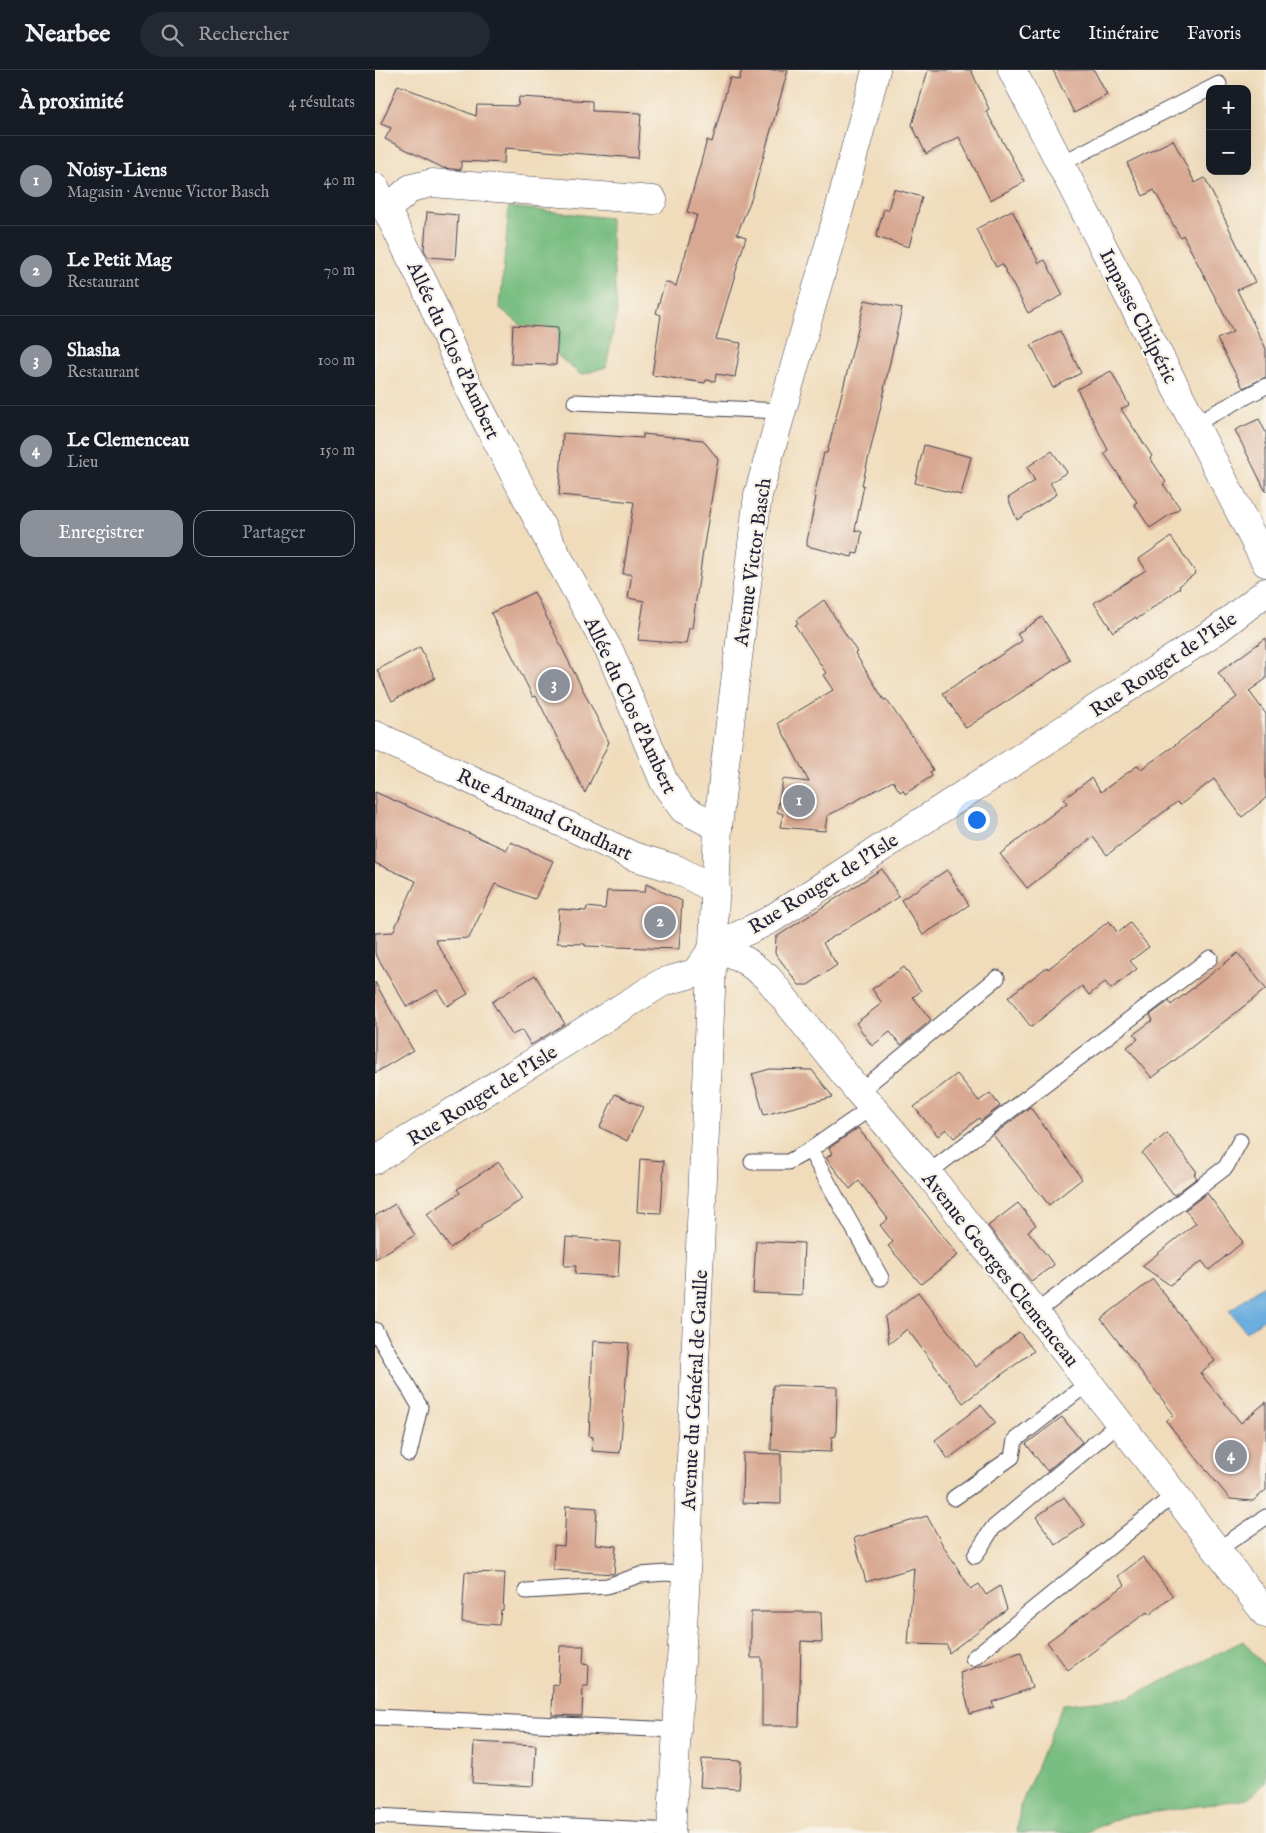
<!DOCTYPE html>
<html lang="fr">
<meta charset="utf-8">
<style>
body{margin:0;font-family:"IM FELL English",serif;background:#242831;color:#f1f3f6}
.controls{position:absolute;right:15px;top:15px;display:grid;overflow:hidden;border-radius:10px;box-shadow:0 5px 20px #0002}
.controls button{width:45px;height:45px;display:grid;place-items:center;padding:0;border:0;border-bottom:1px solid #363941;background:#171b24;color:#f1f3f6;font:25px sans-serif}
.you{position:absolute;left:601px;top:749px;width:18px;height:18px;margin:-12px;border:4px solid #fff;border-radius:50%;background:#1a73e8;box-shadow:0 0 0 8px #1a73e833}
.badge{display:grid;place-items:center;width:32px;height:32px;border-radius:50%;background:#8c9099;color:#fff;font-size:16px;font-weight:700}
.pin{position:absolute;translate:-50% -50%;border:2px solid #fff;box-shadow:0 1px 5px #0006}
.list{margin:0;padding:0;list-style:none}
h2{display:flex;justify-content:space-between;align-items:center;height:65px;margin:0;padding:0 20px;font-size:21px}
h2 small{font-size:16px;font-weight:400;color:#9ea1a6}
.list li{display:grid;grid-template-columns:32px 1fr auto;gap:15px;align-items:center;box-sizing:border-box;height:90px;padding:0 20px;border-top:1px solid #363941}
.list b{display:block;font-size:19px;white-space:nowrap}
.list p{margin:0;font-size:16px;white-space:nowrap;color:#9ea1a6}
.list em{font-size:16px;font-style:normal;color:#9ea1a6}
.actions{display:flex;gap:10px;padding:15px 20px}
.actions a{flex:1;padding:11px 0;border:1px solid #8c9099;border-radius:15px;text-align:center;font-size:18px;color:#8c9099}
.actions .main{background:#8c9099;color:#fff}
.icon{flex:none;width:28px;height:28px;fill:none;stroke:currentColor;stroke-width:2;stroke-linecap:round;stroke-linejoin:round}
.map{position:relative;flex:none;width:891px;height:1763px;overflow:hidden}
header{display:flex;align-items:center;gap:30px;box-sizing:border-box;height:70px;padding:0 25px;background:#171b24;border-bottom:1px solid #363941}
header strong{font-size:24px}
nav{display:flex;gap:28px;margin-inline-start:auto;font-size:18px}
.search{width:350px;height:45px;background:#242831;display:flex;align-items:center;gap:12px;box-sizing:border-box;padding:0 18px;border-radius:28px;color:#9ea1a6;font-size:19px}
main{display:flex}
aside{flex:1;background:#171b24}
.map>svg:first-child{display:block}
.forest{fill:#78bd81;stroke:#4d705e}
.water{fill:#6aaddf;stroke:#46688d}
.building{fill:#d8a892}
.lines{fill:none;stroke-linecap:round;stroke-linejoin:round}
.service-casing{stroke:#413e4e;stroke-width:17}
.minor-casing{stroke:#413e4e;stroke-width:29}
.tertiary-casing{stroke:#413e4e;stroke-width:29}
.service{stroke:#fff;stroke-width:15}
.minor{stroke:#fff;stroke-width:28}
.tertiary{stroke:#fff;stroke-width:28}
.labels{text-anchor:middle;stroke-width:4.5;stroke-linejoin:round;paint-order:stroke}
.street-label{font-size:20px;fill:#22223b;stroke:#f7f3e8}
</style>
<header>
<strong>Nearbee</strong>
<div class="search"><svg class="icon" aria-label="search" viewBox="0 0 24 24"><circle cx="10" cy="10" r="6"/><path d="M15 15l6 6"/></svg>Rechercher</div>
<nav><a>Carte</a><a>Itinéraire</a><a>Favoris</a></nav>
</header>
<main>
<aside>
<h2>À proximité<small>4 résultats</small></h2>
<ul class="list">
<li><span class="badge">1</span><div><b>Noisy-Liens</b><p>Magasin · Avenue Victor Basch</p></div><em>40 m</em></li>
<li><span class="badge">2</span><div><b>Le Petit Mag</b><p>Restaurant</p></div><em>70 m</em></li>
<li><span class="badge">3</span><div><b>Shasha</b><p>Restaurant</p></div><em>100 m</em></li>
<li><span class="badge">4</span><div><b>Le Clemenceau</b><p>Lieu</p></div><em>150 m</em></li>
</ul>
<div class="actions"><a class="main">Enregistrer</a><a>Partager</a></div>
</aside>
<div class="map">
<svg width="891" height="1763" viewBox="0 0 891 1763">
<rect width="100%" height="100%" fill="#f7f3e8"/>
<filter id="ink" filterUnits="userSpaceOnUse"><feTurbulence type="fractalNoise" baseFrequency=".02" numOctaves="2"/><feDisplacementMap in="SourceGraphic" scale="10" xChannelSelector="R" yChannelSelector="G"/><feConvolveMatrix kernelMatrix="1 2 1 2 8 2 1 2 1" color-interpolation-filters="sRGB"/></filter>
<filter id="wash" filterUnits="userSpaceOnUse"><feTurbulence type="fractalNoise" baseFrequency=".0096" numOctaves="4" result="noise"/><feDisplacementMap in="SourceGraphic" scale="20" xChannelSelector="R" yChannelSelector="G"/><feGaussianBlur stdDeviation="1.12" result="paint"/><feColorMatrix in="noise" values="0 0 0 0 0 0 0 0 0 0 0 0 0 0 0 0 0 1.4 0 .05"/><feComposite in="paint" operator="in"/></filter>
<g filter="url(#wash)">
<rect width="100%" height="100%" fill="#f0dcbb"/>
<!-- forest -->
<g class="forest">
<path d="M 134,137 L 235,148 L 242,242 L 231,297 L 206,305 L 125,238 Z"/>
<path d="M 868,1571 L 891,1598 L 891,1712 L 872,1729 L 746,1747 L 710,1763 L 642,1763 L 645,1737 L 688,1634 L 754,1628 Z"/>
</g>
<!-- water -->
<path class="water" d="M 891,1213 L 891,1247 L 871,1262 L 854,1241 Z"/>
<g id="blocks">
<!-- building -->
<g class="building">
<path d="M 367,0 L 413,0 L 377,127 L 362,164 L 371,167 L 341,269 L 366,273 L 360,307 L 341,304 L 340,311 L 331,310 L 330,313 L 277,305 L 286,245 L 281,243 L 290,212 L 301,216 L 322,145 L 312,142 L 332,70 L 337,72 L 355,7 L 364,10 Z"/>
<path d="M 553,0 L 596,0 L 614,39 L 611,41 L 650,112 L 615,130 L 584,67 L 551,84 L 537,55 Z"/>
<path d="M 678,0 L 719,0 L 732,25 L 699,43 Z"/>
<path d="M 23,15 L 101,46 L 102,35 L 143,36 L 144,27 L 217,31 L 217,41 L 266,43 L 263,88 L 130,78 L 129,93 L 86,91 L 86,100 L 68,98 L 10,69 L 16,58 L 6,54 Z"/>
<path d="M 798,70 L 820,113 L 830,108 L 880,212 L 862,220 L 891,279 L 891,307 L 868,318 L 842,269 L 858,262 L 808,165 L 805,167 L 779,120 L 768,126 L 752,93 Z"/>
<path d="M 519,119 L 547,127 L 534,177 L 501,167 L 509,139 L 513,140 Z"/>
<path d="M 637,140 L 664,193 L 670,190 L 688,225 L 653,243 L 627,194 L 621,197 L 601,159 Z"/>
<path d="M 52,142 L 83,145 L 80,189 L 53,187 L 49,180 Z"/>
<path d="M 490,230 L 527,238 L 509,319 L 510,319 L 487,415 L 489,415 L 480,460 L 487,462 L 483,484 L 478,483 L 477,487 L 432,476 L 432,471 L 441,427 L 439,426 L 449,383 L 452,383 Z"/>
<path d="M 138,255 L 183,258 L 181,295 L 136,294 Z"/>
<path d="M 685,261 L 706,303 L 678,318 L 656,275 Z"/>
<path d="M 736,301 L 754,335 L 746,339 L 777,386 L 775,388 L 791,412 L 788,414 L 805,438 L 775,458 L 759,434 L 762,432 L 729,383 L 733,380 L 702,319 Z"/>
<path d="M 884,349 L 891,363 L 891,422 L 860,360 Z"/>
<path d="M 188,363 L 268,368 L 268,364 L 328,370 L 343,389 L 328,481 L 317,558 L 314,558 L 311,574 L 263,570 L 269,531 L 253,528 L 257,504 L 248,504 L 259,432 L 184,425 Z"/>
<path d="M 549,375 L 596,387 L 586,425 L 540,413 Z"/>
<path d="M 677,381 L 692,402 L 675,413 L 682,424 L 642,450 L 633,428 L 660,411 L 652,397 Z"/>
<path d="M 796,467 L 821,503 L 804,516 L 805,518 L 762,549 L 761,547 L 738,562 L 719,533 L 771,500 L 764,489 Z"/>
<path d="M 159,522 L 234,672 L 210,723 L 161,626 L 158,627 L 116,543 Z"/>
<path d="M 449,530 L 482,582 L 480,583 L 509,630 L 511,629 L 543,675 L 558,700 L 555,702 L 557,706 L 530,724 L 528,720 L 525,722 L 518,711 L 452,746 L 450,761 L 405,757 L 408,744 L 402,742 L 408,709 L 434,712 L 403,653 L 458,620 L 448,605 L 451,603 L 420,555 L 423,553 L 421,550 Z"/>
<path d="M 667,547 L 695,590 L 591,658 L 568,623 L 647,571 L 642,564 Z"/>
<path d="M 891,568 L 891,609 L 874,621 L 891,644 L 891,728 L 867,747 L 839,709 L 805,735 L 802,732 L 732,785 L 718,767 L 652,818 L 625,784 L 692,733 L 689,729 L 716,708 L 726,722 L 763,695 L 766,699 L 796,678 L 862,627 L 843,603 Z"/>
<path d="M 45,577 L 60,608 L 17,631 L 2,600 Z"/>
<path d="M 0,722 L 132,780 L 136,772 L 178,791 L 160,829 L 120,814 L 94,868 L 60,870 L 93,924 L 72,936 L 62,920 L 32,937 L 0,883 L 0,863 L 18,862 L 41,811 L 0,793 Z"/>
<path d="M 507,799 L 524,827 L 448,873 L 462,895 L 433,915 L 424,915 L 400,883 L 401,867 Z"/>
<path d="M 572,800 L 594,835 L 548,865 L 526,830 Z"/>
<path d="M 271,814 L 307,831 L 304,879 L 210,876 L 210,874 L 182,873 L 184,839 L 211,841 L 212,837 L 230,839 L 232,821 L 270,822 Z"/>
<path d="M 734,851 L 743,863 L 755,853 L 774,877 L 755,891 L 762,899 L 736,919 L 730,912 L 714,925 L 707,916 L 656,957 L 633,927 L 672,897 L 673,899 Z"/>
<path d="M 863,883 L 891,919 L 777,1008 L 752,977 L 763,969 L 759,964 L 778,950 L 775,945 L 794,931 L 796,935 Z"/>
<path d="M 529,897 L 546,921 L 538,927 L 556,950 L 526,975 L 515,962 L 497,976 L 481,953 L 507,933 L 497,919 Z"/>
<path d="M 160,905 L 190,954 L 156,975 L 147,960 L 137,965 L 117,932 Z"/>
<path d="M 0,912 L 38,980 L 0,1003 Z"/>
<path d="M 395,999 L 437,1000 L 458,1027 L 389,1045 L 377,1004 Z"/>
<path d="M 582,1004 L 604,1031 L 615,1023 L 625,1036 L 606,1051 L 604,1048 L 579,1068 L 571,1059 L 563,1066 L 539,1037 Z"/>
<path d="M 240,1024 L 268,1037 L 252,1071 L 225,1057 Z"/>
<path d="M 655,1037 L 707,1109 L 674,1135 L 618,1065 Z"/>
<path d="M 483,1058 L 583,1185 L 546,1214 L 513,1176 L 518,1172 L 505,1155 L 513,1149 L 484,1111 L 475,1119 L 451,1088 L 457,1084 L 454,1078 Z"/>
<path d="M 792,1063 L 822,1102 L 819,1104 L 822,1108 L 799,1125 L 767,1083 Z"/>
<path d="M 265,1089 L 289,1091 L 286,1143 L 262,1142 Z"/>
<path d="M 124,1092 L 148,1129 L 106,1155 L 107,1157 L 75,1178 L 52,1144 L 85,1123 L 82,1119 Z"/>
<path d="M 832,1123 L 868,1172 L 834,1200 L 827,1191 L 795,1215 L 767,1196 L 821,1153 L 810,1140 Z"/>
<path d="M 643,1133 L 661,1155 L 653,1161 L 679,1195 L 656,1211 L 613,1156 Z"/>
<path d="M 20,1134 L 40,1165 L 0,1189 L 0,1146 Z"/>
<path d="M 191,1167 L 245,1172 L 243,1207 L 200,1204 L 201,1196 L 189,1196 Z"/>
<path d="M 381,1171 L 429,1173 L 427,1225 L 378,1223 Z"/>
<path d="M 778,1209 L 840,1291 L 825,1303 L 866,1353 L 891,1332 L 891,1420 L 878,1431 L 855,1429 L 791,1351 L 799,1345 L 726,1249 Z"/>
<path d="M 543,1222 L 601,1297 L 644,1262 L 659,1281 L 588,1333 L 532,1259 L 514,1274 L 510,1247 Z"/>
<path d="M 218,1271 L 254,1273 L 245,1383 L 217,1381 L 218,1367 L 214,1366 Z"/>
<path d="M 398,1315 L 462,1317 L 461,1366 L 457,1367 L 456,1382 L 396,1380 Z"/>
<path d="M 606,1335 L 621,1353 L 573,1389 L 560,1370 Z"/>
<path d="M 687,1347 L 707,1372 L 672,1401 L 651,1374 Z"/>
<path d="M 368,1383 L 406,1384 L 406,1434 L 367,1433 Z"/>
<path d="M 689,1427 L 710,1455 L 681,1475 L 661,1447 Z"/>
<path d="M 191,1436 L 222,1438 L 220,1474 L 241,1476 L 239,1504 L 178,1500 L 179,1475 L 189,1476 Z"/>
<path d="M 552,1446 L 570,1479 L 596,1519 L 604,1514 L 611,1525 L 625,1516 L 632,1539 L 574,1583 L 572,1575 L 533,1574 L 539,1498 L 491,1512 L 479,1468 Z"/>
<path d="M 768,1487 L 798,1526 L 774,1545 L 772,1542 L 693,1600 L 672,1572 L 750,1515 L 743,1506 Z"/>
<path d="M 90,1502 L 130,1503 L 128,1540 L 126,1540 L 124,1555 L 87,1552 Z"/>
<path d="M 376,1542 L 446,1542 L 447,1572 L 426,1571 L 424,1656 L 387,1656 L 387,1588 L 376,1588 Z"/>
<path d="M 185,1576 L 209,1576 L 208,1594 L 214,1595 L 213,1616 L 208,1616 L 207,1646 L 177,1645 L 178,1614 L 183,1615 Z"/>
<path d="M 646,1582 L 657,1618 L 617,1632 L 619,1637 L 595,1644 L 585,1603 Z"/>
<path d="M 99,1672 L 161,1675 L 159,1716 L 97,1713 Z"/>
<path d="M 327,1689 L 366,1691 L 364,1719 L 325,1717 Z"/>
</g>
</g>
</g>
<g filter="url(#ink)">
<use href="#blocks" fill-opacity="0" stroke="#413e4e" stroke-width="1"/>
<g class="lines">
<defs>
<g id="service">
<path d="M 685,94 L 844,14"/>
<path d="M 200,332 L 407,341"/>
<path d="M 819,354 L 891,316"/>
<path d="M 484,1022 L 622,908"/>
<path d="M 435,1080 L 506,1208"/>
<path d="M 377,1092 L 413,1092 L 435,1080 L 497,1037"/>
<path d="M 553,1103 L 835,888"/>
<path d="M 660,1243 L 851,1097 L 865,1071"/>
<path d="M 0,1260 L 45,1337 L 34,1384"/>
<path d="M 579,1428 L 637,1387 L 640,1370 L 713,1313"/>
<path d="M 842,1480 L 891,1447"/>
<path d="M 600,1486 L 617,1459 L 744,1353"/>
<path d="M 151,1521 L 232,1516 L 265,1505 L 291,1503 L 311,1505"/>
<path d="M 598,1588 L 799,1425"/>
<path d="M 0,1647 L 303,1660"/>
<path d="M 0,1746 L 297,1761"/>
</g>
<g id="minor">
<path d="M 637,0 L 891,493"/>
<path d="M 0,117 L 50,216 L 88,306 L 174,471 L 236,584 L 289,712 L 308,739 L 343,757"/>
<path d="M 11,140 L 36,118 L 57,113 L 278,130"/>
<path d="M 0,665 L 258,786 L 301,799 L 341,820"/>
<path d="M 339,877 L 371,891 L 393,908 L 484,1022 L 553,1103 L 891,1544"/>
<path d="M 0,1090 L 288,912 L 320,903 L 339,877 L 395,850 L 842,560 L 891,522"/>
</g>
<path id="tertiary" d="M 296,1763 L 311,1505 L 343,757 L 348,710 L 383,425 L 464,140 L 501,0"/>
</defs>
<!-- service casing -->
<use href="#service" class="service-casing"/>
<!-- minor casing -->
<use href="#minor" class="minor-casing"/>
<!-- tertiary casing -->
<use href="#tertiary" class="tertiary-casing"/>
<!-- service -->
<use href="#service" class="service"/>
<!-- minor -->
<use href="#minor" class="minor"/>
<!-- tertiary -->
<use href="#tertiary" class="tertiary"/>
</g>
</g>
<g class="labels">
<!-- street labels -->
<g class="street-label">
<text transform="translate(764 246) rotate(63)" y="7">Impasse Chilpéric</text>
<text transform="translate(79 280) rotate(65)" y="7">Allée du Clos d’Ambert</text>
<text transform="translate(377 492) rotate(-82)" y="7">Avenue Victor Basch</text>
<text transform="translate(788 594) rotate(-34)" y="7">Rue Rouget de l'Isle</text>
<text transform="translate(256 635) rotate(65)" y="7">Allée du Clos d'Ambert</text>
<text transform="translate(170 744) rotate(25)" y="7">Rue Armand Gundhart</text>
<text transform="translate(448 813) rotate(-32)" y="7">Rue Rouget de l'Isle</text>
<text transform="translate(107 1025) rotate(-32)" y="7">Rue Rouget de l'Isle</text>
<text transform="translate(626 1199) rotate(52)" y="7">Avenue Georges Clemenceau</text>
<text transform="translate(319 1320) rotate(-87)" y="7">Avenue du Général de Gaulle</text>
</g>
</g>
</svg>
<div class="controls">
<button>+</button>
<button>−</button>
</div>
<div class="you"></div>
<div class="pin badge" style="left:424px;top:731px">1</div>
<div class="pin badge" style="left:285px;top:852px">2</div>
<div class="pin badge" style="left:179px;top:615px">3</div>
<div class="pin badge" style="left:856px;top:1386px">4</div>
</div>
</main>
